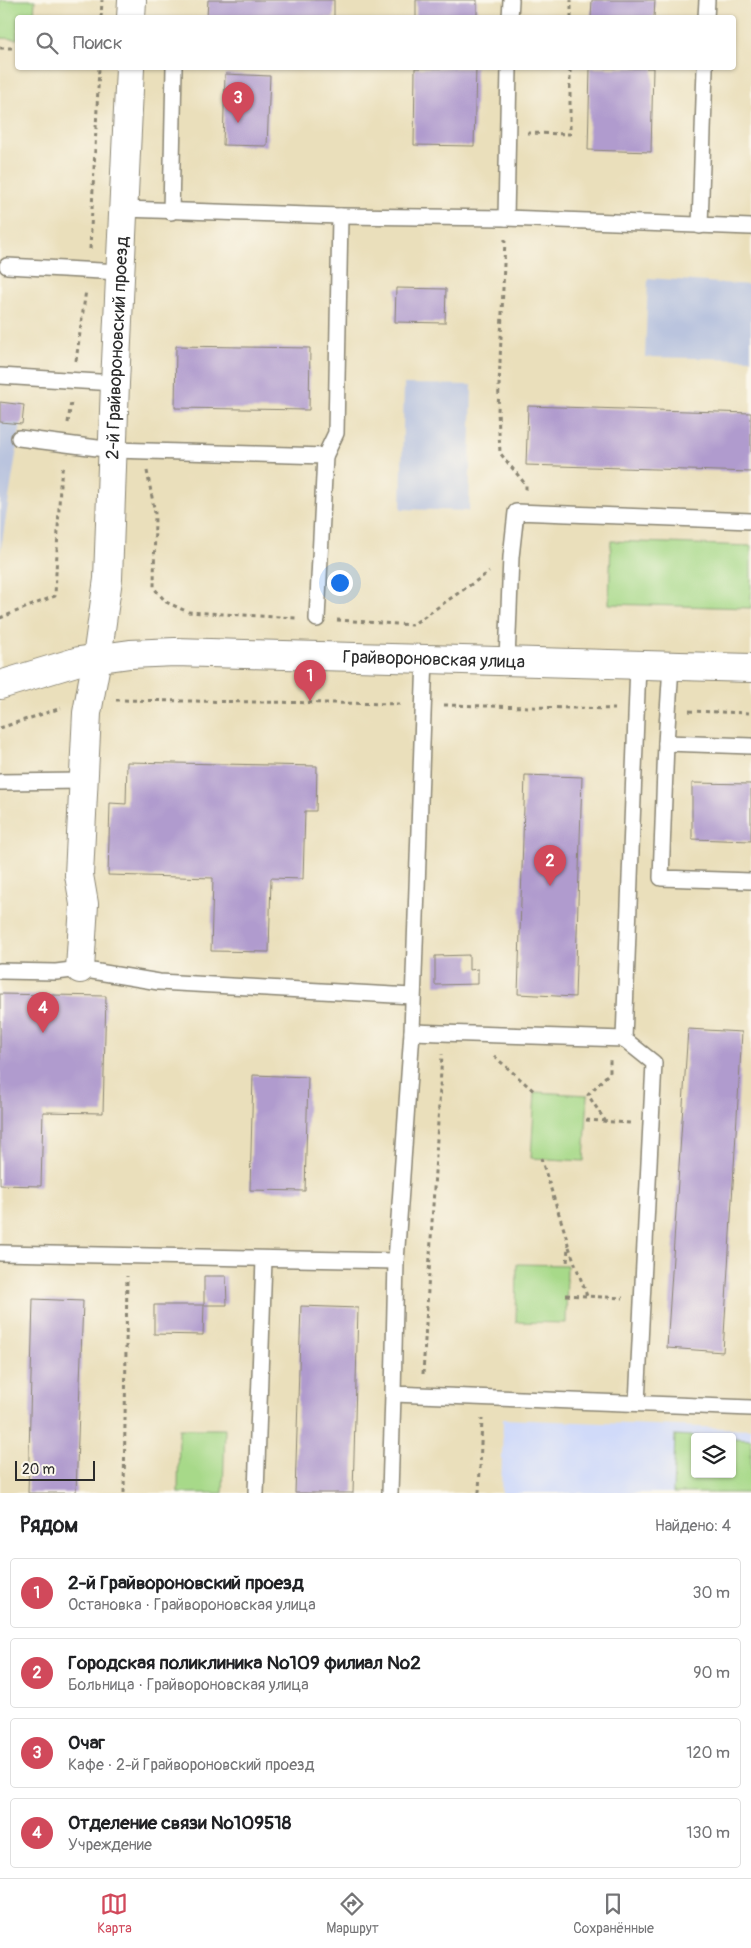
<!DOCTYPE html>
<html lang="ru">
<meta charset="utf-8">
<style>
body{margin:0;font-family:Pangolin,sans-serif;background:#f2f2f2;color:#202124}
.controls{position:absolute;right:15px;bottom:15px;display:grid;overflow:hidden;border-radius:5px;box-shadow:0 1px 4px #0004}
.controls button{width:45px;height:45px;display:grid;place-items:center;padding:0;border:0;border-bottom:1px solid #e0e0e0;background:#fff;color:#202124;font:25px sans-serif}
.scale{position:absolute;left:15px;bottom:12px;width:80px;box-sizing:border-box;padding-left:5px;border:2px solid #2b2b2b;border-top:0;font-size:14px;line-height:18px;white-space:nowrap;color:#2b2b2b;-webkit-text-stroke:4px #fbf7ec;paint-order:stroke}
.you{position:absolute;left:339px;top:582px;width:18px;height:18px;margin:-12px;border:4px solid #fff;border-radius:50%;background:#1a73e8;box-shadow:0 0 0 8px #1a73e833}
.badge{display:grid;place-items:center;width:32px;height:32px;border-radius:50%;background:#d1495b;color:#fff;font-size:16px;font-weight:700}
.pin{position:absolute;translate:-50% -41px;filter:drop-shadow(0 1px 2px #0008)}
.pin::after{content:'';position:absolute;top:26px;width:18px;height:15px;background:inherit;clip-path:polygon(0 0,100% 0,50% 100%)}
.list{margin:0;padding:0;list-style:none}
h2{display:flex;justify-content:space-between;align-items:center;height:65px;margin:0;padding:0 20px;font-size:21px}
h2 small{font-size:16px;font-weight:400;color:#757577}
.list li{display:grid;grid-template-columns:32px 1fr auto;gap:15px;align-items:center;box-sizing:border-box;height:70px;margin:0 10px 10px;padding:0 10px;border:1px solid #e0e0e0;border-radius:5px}
.list b{display:block;font-size:19px;white-space:nowrap}
.list p{margin:0;font-size:16px;white-space:nowrap;color:#757577}
.list em{font-size:16px;font-style:normal;color:#757577}
.icon{flex:none;width:28px;height:28px;fill:none;stroke:currentColor;stroke-width:2;stroke-linecap:round;stroke-linejoin:round}
.map{position:relative;flex:none;width:751px;height:1493px;overflow:hidden}
.search{position:absolute;background:#fff;box-shadow:0 1px 4px #0004;left:15px;right:15px;top:15px;height:55px;display:flex;align-items:center;gap:12px;box-sizing:border-box;padding:0 18px;border-radius:5px;color:#757577;font-size:19px}
.sheet{height:385px;background:#fff}
nav{display:flex;justify-content:space-around;align-items:center;box-sizing:border-box;height:70px;border-top:1px solid #e0e0e0;background:#fff;font-size:14px;color:#757577}
nav a{display:grid;justify-items:center;gap:2px}
nav .on{color:#d1495b}
.map>svg:first-child{display:block}
.built{fill:#d0daf9;fill-rule:evenodd}
.industrial{fill:#bac4de}
.green{fill:#a7d989;stroke:#69825a}
.building{fill:#b09bce}
.lines{fill:none;stroke-linecap:round;stroke-linejoin:round}
.service-casing{stroke:#8a8573;stroke-width:18}
.minor-casing{stroke:#8a8573;stroke-width:30}
.secondary-casing{stroke:#8a8573;stroke-width:30}
.path{stroke:#8a8573;stroke-width:3;stroke-dasharray:4 4;stroke-linecap:butt}
.service{stroke:#fff;stroke-width:15}
.minor{stroke:#fff;stroke-width:28}
.secondary{stroke:#fff;stroke-width:28}
.labels{text-anchor:middle;stroke-width:4;stroke-linejoin:round;paint-order:stroke}
.street-label{font-size:18px;fill:#2b2b2b;stroke:#fbf7ec}
</style>
<div class="map">
<svg width="751" height="1493" viewBox="0 0 751 1493">
<rect width="100%" height="100%" fill="#fbf7ec"/>
<filter id="ink" filterUnits="userSpaceOnUse"><feTurbulence type="fractalNoise" baseFrequency=".02" numOctaves="2"/><feDisplacementMap in="SourceGraphic" scale="10" xChannelSelector="R" yChannelSelector="G"/><feConvolveMatrix kernelMatrix="1 2 1 2 8 2 1 2 1" color-interpolation-filters="sRGB"/></filter>
<filter id="wash" filterUnits="userSpaceOnUse"><feTurbulence type="fractalNoise" baseFrequency=".0096" numOctaves="4" result="noise"/><feDisplacementMap in="SourceGraphic" scale="20" xChannelSelector="R" yChannelSelector="G"/><feGaussianBlur stdDeviation="1.12" result="paint"/><feColorMatrix in="noise" values="0 0 0 0 0 0 0 0 0 0 0 0 0 0 0 0 0 1.4 0 .05"/><feComposite in="paint" operator="in"/></filter>
<g filter="url(#wash)">
<rect width="100%" height="100%" fill="#eadfbb"/>
<!-- built -->
<path class="built" d="M 503,1419 L 751,1429 L 751,1493 L 501,1493 ZM 695,1437 L 732,1437 L 732,1474 L 695,1474 Z"/>
<!-- industrial -->
<g class="industrial">
<path d="M 648,278 L 751,285 L 751,359 L 645,357 Z"/>
<path d="M 404,384 L 472,385 L 469,511 L 401,509 Z"/>
<path d="M 0,402 L 24,405 L 0,554 Z"/>
</g>
<!-- green -->
<g class="green">
<path d="M 0,0 L 35,0 L 34,17 L 18,18 L 17,39 L 0,38 Z"/>
<path d="M 611,541 L 751,546 L 751,608 L 609,604 Z"/>
<path d="M 535,1092 L 588,1095 L 584,1161 L 531,1158 Z"/>
<path d="M 517,1264 L 567,1265 L 566,1323 L 516,1322 Z"/>
<path d="M 179,1429 L 225,1429 L 223,1493 L 178,1493 Z"/>
<path d="M 675,1435 L 708,1437 L 695,1437 L 695,1474 L 732,1474 L 732,1438 L 751,1439 L 751,1493 L 673,1493 Z"/>
</g>
<g id="blocks">
<!-- building -->
<g class="building">
<path d="M 208,0 L 334,0 L 334,18 L 207,17 Z"/>
<rect x="416" y="0" width="61" height="18"/>
<path d="M 592,0 L 655,0 L 654,18 L 591,18 Z"/>
<path d="M 415,68 L 476,68 L 474,146 L 414,145 Z"/>
<path d="M 590,68 L 653,68 L 651,152 L 588,150 Z"/>
<path d="M 225,74 L 270,76 L 267,146 L 223,145 Z"/>
<path d="M 396,288 L 446,289 L 445,323 L 395,322 Z"/>
<path d="M 176,346 L 310,348 L 309,410 L 175,408 Z"/>
<path d="M 0,402 L 24,405 L 22,424 L 0,422 Z"/>
<path d="M 528,406 L 751,413 L 751,472 L 526,465 Z"/>
<path d="M 127,762 L 317,766 L 316,811 L 305,811 L 303,879 L 271,878 L 269,952 L 211,951 L 213,878 L 108,875 L 110,803 L 126,804 Z"/>
<path d="M 525,775 L 582,777 L 575,997 L 518,994 Z"/>
<path d="M 692,783 L 751,784 L 751,841 L 692,839 Z"/>
<path d="M 469,955 L 469,970 L 478,969 L 478,984 L 435,985 L 435,956 Z"/>
<path d="M 0,994 L 106,996 L 103,1113 L 43,1112 L 41,1186 L 0,1185 Z"/>
<path d="M 688,1029 L 742,1032 L 723,1352 L 667,1348 Z"/>
<path d="M 253,1075 L 308,1077 L 305,1191 L 250,1190 Z"/>
<path d="M 204,1276 L 226,1276 L 227,1305 L 204,1305 Z"/>
<path d="M 33,1299 L 83,1301 L 76,1493 L 28,1493 Z"/>
<path d="M 154,1305 L 204,1305 L 203,1335 L 154,1334 Z"/>
<path d="M 301,1306 L 358,1308 L 353,1493 L 295,1493 Z"/>
</g>
</g>
</g>
<g filter="url(#ink)">
<use href="#blocks" fill-opacity="0" stroke="#8a8573" stroke-width="1"/>
<g class="lines">
<defs>
<g id="service">
<path d="M 510,18 L 511,0"/>
<path d="M 706,18 L 707,0"/>
<path d="M 123,209 L 340,216 L 506,218 L 751,227"/>
<path d="M 171,212 L 174,68"/>
<path d="M 506,218 L 509,68"/>
<path d="M 700,226 L 705,68"/>
<path d="M 7,266 L 120,272"/>
<path d="M 0,376 L 115,383"/>
<path d="M 19,438 L 113,450 L 325,456 L 336,433 L 340,216"/>
<path d="M 317,619 L 325,456"/>
<path d="M 425,657 L 412,1032 L 396,1261 L 393,1394 L 751,1408"/>
<path d="M 507,660 L 511,557 L 516,512 L 751,521"/>
<path d="M 671,666 L 666,743 L 661,878 L 751,881"/>
<path d="M 666,743 L 751,746"/>
<path d="M 0,782 L 84,781"/>
<path d="M 0,971 L 56,972 L 80,969 L 159,982 L 412,996"/>
<path d="M 412,1032 L 624,1039"/>
<path d="M 0,1253 L 396,1261"/>
<path d="M 637,1403 L 654,1063 L 624,1039 L 638,664"/>
<path d="M 256,1493 L 264,1259"/>
<path d="M 390,1493 L 393,1394"/>
</g>
<path id="minor" d="M 80,969 L 84,904 L 79,875 L 87,713 L 97,658"/>
<g id="secondary">
<path d="M 131,18 L 132,0"/>
<path id="s1" d="M 97,658 L 108,579 L 115,383 L 130,68"/>
<path id="s2" d="M 0,685 L 79,661 L 130,654 L 175,652 L 751,668"/>
</g>
</defs>
<!-- service casing -->
<use href="#service" class="service-casing"/>
<!-- minor casing -->
<use href="#minor" class="minor-casing"/>
<!-- secondary casing -->
<use href="#secondary" class="secondary-casing"/>
<!-- path -->
<g class="path">
<path d="M 101,18 L 102,0"/>
<path d="M 571,18 L 571,0"/>
<path d="M 0,48 L 18,48"/>
<path d="M 527,133 L 570,134 L 570,68"/>
<path d="M 505,239 L 498,411 L 500,453 L 526,485 L 526,493"/>
<path d="M 90,249 L 99,68"/>
<path d="M 76,361 L 86,290"/>
<path d="M 68,423 L 71,402"/>
<path d="M 147,471 L 155,513 L 154,588 L 166,602 L 188,612 L 296,618"/>
<path d="M 0,618 L 55,596 L 60,485 L 63,464"/>
<path d="M 337,620 L 412,625 L 489,572"/>
<path d="M 116,700 L 402,704"/>
<path d="M 444,705 L 615,709"/>
<path d="M 689,711 L 751,713"/>
<path d="M 0,728 L 61,708"/>
<path d="M 494,1056 L 535,1092"/>
<path d="M 586,1120 L 630,1123"/>
<path d="M 606,1122 L 588,1095 L 610,1072 L 610,1059"/>
<path d="M 541,1158 L 566,1236 L 568,1244 L 567,1265"/>
<path d="M 569,1247 L 587,1296"/>
<path d="M 566,1295 L 623,1298"/>
<path d="M 423,1374 L 442,1054"/>
<path d="M 124,1493 L 127,1276"/>
<path d="M 479,1493 L 482,1419"/>
</g>
<!-- service -->
<use href="#service" class="service"/>
<!-- minor -->
<use href="#minor" class="minor"/>
<!-- secondary -->
<use href="#secondary" class="secondary"/>
</g>
</g>
<g class="labels">
<!-- street labels -->
<g class="street-label">
<text dy="6" stroke="none"><textPath href="#s1" startOffset="311">2-й Грайвороновский проезд</textPath></text>
<text dy="6" stroke="none"><textPath href="#s2" startOffset="438">Грайвороновская улица</textPath></text>
</g>
</g>
</svg>
<div class="controls">
<button><svg class="icon" aria-label="layers" viewBox="0 0 24 24"><path d="M12 4l9 5-9 5-9-5zM3 14l9 5 9-5"/></svg></button>
</div>
<div class="scale">20 m</div>
<div class="you"></div>
<div class="pin badge" style="left:310px;top:701px">1</div>
<div class="pin badge" style="left:550px;top:886px">2</div>
<div class="pin badge" style="left:238px;top:123px">3</div>
<div class="pin badge" style="left:43px;top:1033px">4</div>
<div class="search"><svg class="icon" aria-label="search" viewBox="0 0 24 24"><circle cx="10" cy="10" r="6"/><path d="M15 15l6 6"/></svg>Поиск</div>
</div>
<section class="sheet">
<h2>Рядом<small>Найдено: 4</small></h2>
<ul class="list">
<li><span class="badge">1</span><div><b>2-й Грайвороновский проезд</b><p>Остановка · Грайвороновская улица</p></div><em>30 m</em></li>
<li><span class="badge">2</span><div><b>Городская поликлиника №109 филиал №2</b><p>Больница · Грайвороновская улица</p></div><em>90 m</em></li>
<li><span class="badge">3</span><div><b>Очаг</b><p>Кафе · 2-й Грайвороновский проезд</p></div><em>120 m</em></li>
<li><span class="badge">4</span><div><b>Отделение связи №109518</b><p>Учреждение</p></div><em>130 m</em></li>
</ul>
</section>
<nav>
<a class="on"><svg class="icon" aria-label="map" viewBox="0 0 24 24"><path d="M3 6l6-2 6 2 6-2v14l-6 2-6-2-6 2zM9 4v14M15 6v14"/></svg>Карта</a>
<a><svg class="icon" aria-label="directions" viewBox="0 0 24 24"><path d="M12 3l9 9-9 9-9-9zM9 14v-3h6M13 9l2 2-2 2"/></svg>Маршрут</a>
<a><svg class="icon" aria-label="saved" viewBox="0 0 24 24"><path d="M7 4h10v16l-5-4-5 4z"/></svg>Сохранённые</a>
</nav>
